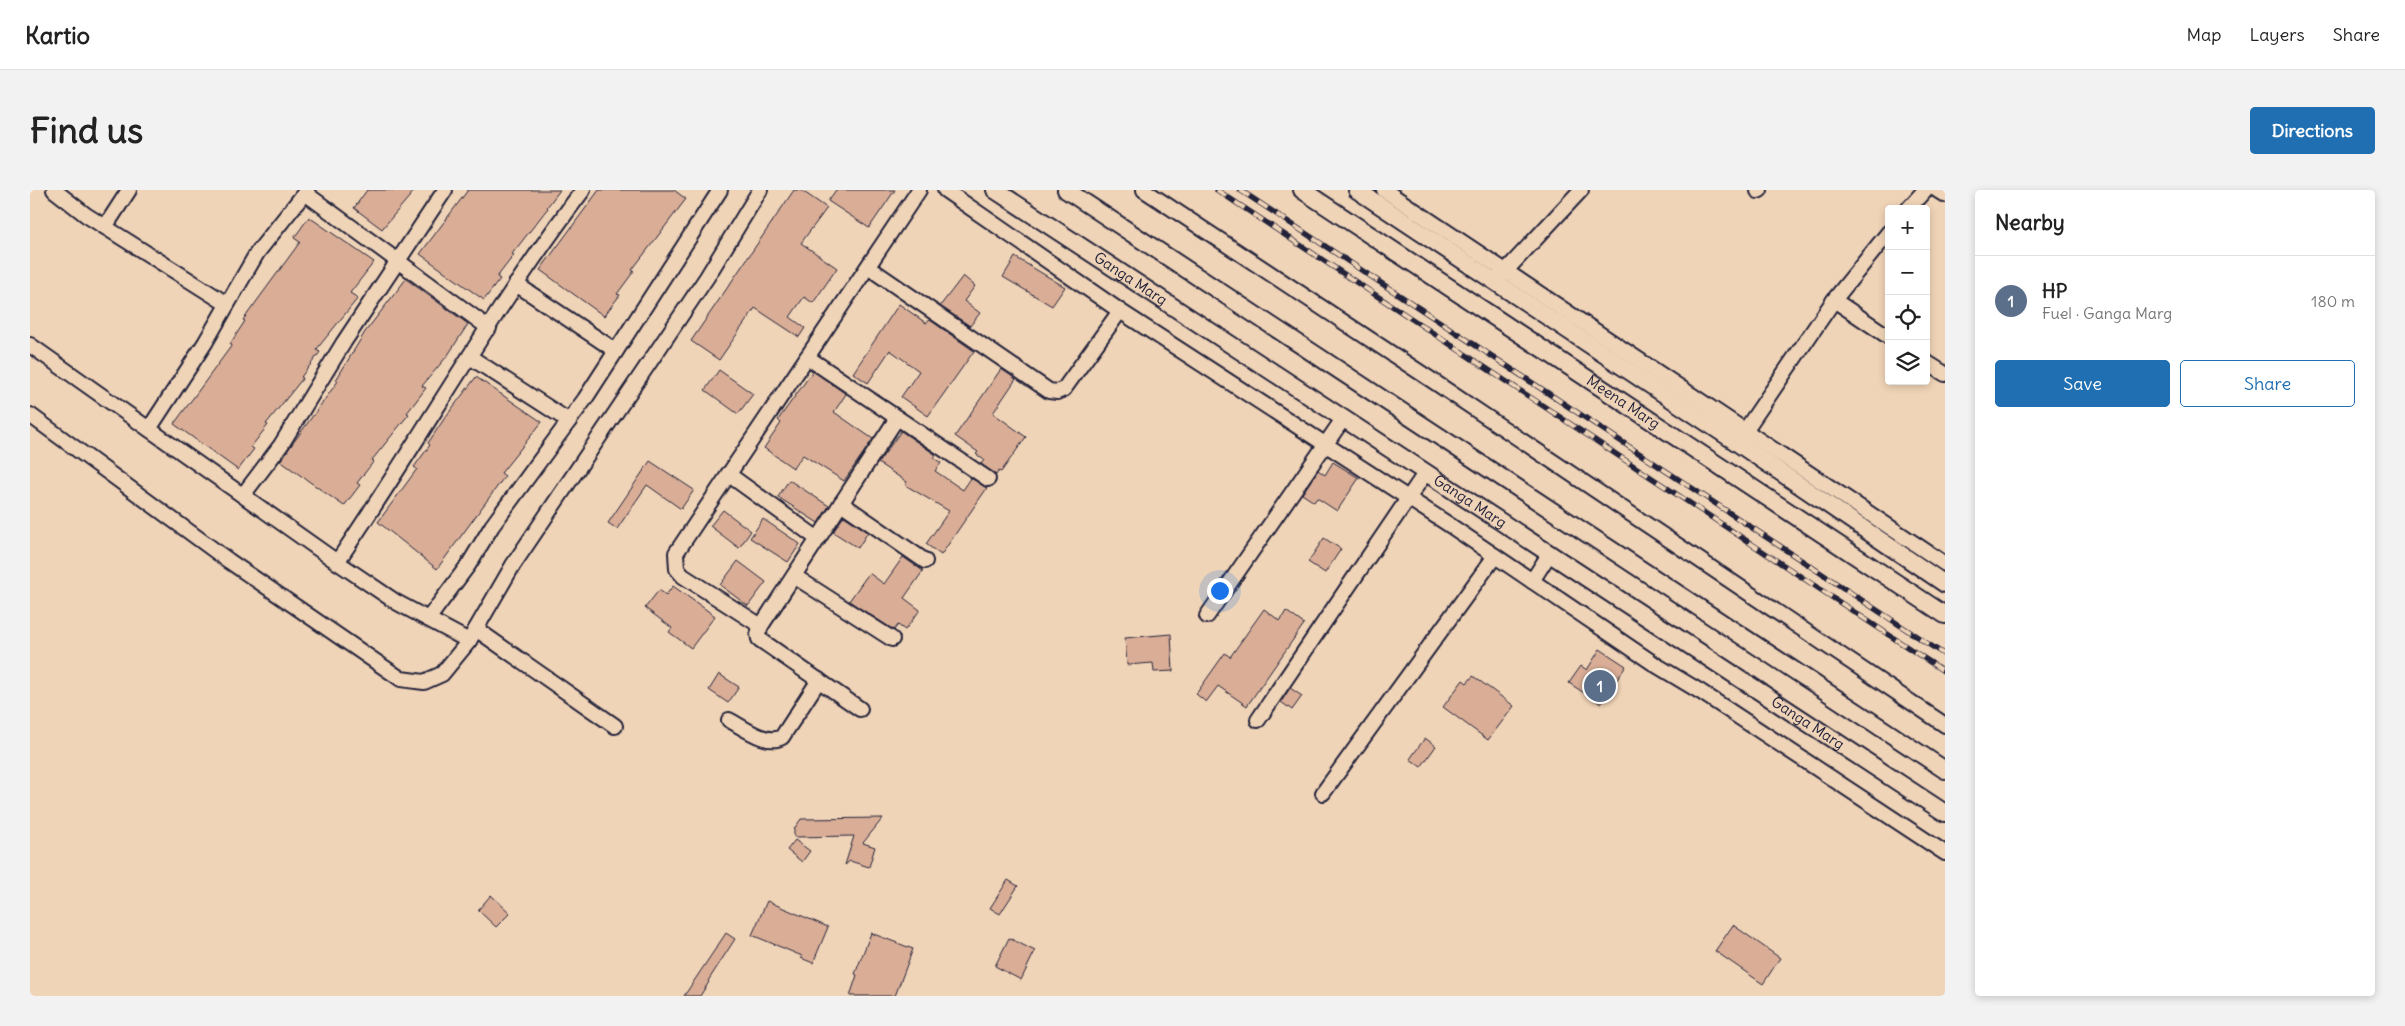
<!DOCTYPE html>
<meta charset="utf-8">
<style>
body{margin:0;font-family:Delius,sans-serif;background:#f2f2f2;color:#222}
.controls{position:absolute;right:15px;top:15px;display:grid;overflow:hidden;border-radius:5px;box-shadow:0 2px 8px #0003}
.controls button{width:45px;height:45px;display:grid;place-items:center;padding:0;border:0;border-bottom:1px solid #e0e0e0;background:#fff;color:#222;font:25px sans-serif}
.you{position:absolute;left:1189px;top:400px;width:18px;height:18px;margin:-12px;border:4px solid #fff;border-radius:50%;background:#1a73e8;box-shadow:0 0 0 8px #1a73e833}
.badge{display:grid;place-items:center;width:32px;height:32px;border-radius:50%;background:#1f6fb2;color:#fff;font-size:16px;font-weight:700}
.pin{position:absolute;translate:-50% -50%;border:2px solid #fff;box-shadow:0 1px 5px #0006}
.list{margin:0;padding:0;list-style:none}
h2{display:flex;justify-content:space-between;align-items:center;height:65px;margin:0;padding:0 20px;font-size:21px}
h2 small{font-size:16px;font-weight:400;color:#767676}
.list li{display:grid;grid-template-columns:32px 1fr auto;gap:15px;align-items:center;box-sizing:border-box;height:90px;padding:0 20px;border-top:1px solid #e0e0e0}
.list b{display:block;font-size:19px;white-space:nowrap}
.list p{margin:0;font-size:16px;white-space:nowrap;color:#767676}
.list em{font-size:16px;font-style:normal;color:#767676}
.actions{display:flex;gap:10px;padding:15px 20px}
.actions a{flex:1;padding:11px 0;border:1px solid #1f6fb2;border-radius:5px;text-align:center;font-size:18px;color:#1f6fb2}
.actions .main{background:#1f6fb2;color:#fff}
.icon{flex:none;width:28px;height:28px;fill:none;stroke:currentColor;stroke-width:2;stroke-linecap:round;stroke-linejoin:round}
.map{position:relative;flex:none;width:1915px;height:806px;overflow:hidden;border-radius:5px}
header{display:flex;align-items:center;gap:30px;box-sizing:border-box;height:70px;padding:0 25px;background:#fff;border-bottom:1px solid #e0e0e0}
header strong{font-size:24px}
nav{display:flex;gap:28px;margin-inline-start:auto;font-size:18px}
.intro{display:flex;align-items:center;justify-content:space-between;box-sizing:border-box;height:120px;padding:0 30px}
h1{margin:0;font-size:35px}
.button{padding:12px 22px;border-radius:5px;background:#1f6fb2;color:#fff;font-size:18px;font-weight:700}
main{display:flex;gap:30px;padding:0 30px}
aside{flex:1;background:#fff;border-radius:5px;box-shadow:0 2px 8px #0003}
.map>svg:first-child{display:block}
.building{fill:#d9ad96;stroke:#22223b}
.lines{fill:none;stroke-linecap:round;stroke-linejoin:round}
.minor-casing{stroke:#22223b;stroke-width:18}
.tertiary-casing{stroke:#22223b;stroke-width:20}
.minor{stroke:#f0d4b7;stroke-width:14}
.tertiary{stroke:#f0d4b7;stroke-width:16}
.rail-casing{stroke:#22223b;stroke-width:5.5}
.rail{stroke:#f0d4b7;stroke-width:4;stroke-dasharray:11;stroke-linecap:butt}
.labels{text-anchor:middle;stroke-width:4.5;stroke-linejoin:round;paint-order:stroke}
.street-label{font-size:15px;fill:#22223b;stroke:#f0d4b7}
</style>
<header>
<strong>Kartio</strong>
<nav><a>Map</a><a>Layers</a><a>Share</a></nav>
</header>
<div class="intro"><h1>Find us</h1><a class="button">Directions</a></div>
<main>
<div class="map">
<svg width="1915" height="806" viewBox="0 0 1915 806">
<rect width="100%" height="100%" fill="#f0d4b7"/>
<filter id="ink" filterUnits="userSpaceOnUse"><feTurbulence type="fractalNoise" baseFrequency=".02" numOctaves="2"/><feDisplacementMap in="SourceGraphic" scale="10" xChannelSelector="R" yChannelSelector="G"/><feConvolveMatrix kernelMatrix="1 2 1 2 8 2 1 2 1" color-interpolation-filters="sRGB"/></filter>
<g filter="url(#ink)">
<!-- building -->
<g class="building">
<path d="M 337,0 L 385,0 L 352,39 L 324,18 Z"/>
<path d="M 438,0 L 530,0 L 517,17 L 518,18 L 482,64 L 484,65 L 467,87 L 470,89 L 454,110 L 390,64 Z"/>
<path d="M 569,0 L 644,0 L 656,9 L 602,80 L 604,81 L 587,104 L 590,105 L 574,126 L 510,80 Z"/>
<path d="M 764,0 L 771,0 L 797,18 L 771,53 L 807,78 L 783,113 L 774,107 L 760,127 L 775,138 L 769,147 L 725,118 L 689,170 L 661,151 Z"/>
<path d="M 806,0 L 865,0 L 839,38 L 798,11 Z"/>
<path d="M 279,27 L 344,72 L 320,103 L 328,108 L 286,160 L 290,162 L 271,187 L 273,188 L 236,234 L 238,235 L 221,257 L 224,259 L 208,280 L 144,234 L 202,155 L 200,154 L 215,131 L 213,130 L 270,52 L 264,48 Z"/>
<path d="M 985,67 L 1035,97 L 1022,116 L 973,87 Z"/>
<path d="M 933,86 L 945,96 L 934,111 L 950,123 L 940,136 L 910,116 Z"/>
<path d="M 376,89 L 438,134 L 418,165 L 392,196 L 396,198 L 377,223 L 379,224 L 342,270 L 344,271 L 327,293 L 330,295 L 314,316 L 250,271 L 308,191 L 306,190 L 335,142 Z"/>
<path d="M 869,114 L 896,133 L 900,130 L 944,161 L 898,226 L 871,207 L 889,181 L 860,160 L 838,193 L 823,183 Z"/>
<path d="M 971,179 L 986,189 L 963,223 L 996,247 L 971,282 L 969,281 L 966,285 L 951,274 L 954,270 L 946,264 L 948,262 L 925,246 Z"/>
<path d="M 689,180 L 723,204 L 708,224 L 675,200 Z"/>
<path d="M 783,181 L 816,204 L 804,222 L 843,249 L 814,291 L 773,265 L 763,278 L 734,258 L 751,233 L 748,230 Z"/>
<path d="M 446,187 L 512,232 L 471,283 L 475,286 L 407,379 L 348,332 L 387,279 L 384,277 L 400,255 L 398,253 L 414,229 Z"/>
<path d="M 871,241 L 906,265 L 904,268 L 911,273 L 905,281 L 933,300 L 941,288 L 957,298 L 911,365 L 896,354 L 919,321 L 875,295 L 877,292 L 848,273 Z"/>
<path d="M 620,271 L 664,300 L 651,319 L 617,295 L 587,339 L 578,333 Z"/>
<path d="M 1303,272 L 1329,288 L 1307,321 L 1287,308 L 1284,312 L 1272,304 L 1288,280 L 1295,285 Z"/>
<path d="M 759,290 L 799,316 L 788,333 L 748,307 Z"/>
<path d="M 693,320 L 721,341 L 709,358 L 680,336 Z"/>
<path d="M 814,326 L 838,342 L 828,358 L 803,342 Z"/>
<path d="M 733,329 L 770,354 L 758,372 L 720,348 Z"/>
<path d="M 1294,348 L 1311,359 L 1295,383 L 1278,372 Z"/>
<path d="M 873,367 L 893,381 L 874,408 L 890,420 L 875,440 L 868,435 L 864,440 L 819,411 L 839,383 L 854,394 Z"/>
<path d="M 708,371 L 736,392 L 718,416 L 690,395 Z"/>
<path d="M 643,396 L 685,426 L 661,458 L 639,442 L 642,438 L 615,418 L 629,400 L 636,405 Z"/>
<path d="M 1234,419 L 1250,431 L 1256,421 L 1274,434 L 1217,516 L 1188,496 L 1176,512 L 1166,504 L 1195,463 L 1200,467 Z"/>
<path d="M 1141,444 L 1143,481 L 1124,482 L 1123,473 L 1097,475 L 1095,448 Z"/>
<path d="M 1570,459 L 1596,476 L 1571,514 L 1539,493 L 1551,476 L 1557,480 Z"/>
<path d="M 689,484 L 709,497 L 698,513 L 679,500 Z"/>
<path d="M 1443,486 L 1484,516 L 1458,550 L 1413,517 L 1433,490 L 1437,493 Z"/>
<path d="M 1260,498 L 1272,506 L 1262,520 L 1251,512 Z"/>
<path d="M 1395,548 L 1406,556 L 1391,577 L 1380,569 Z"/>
<path d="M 853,628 L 833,653 L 845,657 L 839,677 L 820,671 L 815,675 L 824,646 L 764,647 L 764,639 L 771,629 Z"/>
<path d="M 765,650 L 780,661 L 772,672 L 757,660 Z"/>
<path d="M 978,690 L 988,696 L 970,724 L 960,718 Z"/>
<path d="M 461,705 L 480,723 L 466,737 L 448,720 Z"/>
<path d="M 737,711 L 798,737 L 783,773 L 771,768 L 772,766 L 722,745 Z"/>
<path d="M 1703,735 L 1750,768 L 1733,794 L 1685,761 Z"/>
<path d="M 696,743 L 705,749 L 678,791 L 679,792 L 670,806 L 654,806 Z"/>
<path d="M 841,743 L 883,759 L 865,806 L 820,806 L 827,785 L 825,784 Z"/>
<path d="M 979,748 L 1005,761 L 991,790 L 965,776 Z"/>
</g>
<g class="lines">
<defs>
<g id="minor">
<path d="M 24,0 L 56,25 L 197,114"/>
<path d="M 915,0 L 1090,121 L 1418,334 L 1626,475 L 1671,502 L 1915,663"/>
<path d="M 1114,0 L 1403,191 L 1915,535"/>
<path d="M 1354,0 L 1915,374"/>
<path d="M 1907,0 L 1915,5"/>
<path d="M 1728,1 L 1730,0"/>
<path d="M 275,3 L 459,138"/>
<path d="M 1878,19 L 1895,0"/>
<path d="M 75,37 L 99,0"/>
<path d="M 1859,42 L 1804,110 L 1859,147"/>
<path d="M 838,77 L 1019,201 L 1027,202 L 1034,199 L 1090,121"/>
<path d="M 1470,87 L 1551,0"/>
<path d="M 486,94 L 586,161"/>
<path d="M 0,155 L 307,372 L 366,412 L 439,451"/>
<path d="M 440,167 L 539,231"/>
<path d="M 777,167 L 958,289"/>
<path d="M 1896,172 L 1915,184"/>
<path d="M 0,225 L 199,371 L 371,489 L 394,492 L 412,484 L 439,451 L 483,375 L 677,87 L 730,0"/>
<path d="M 119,239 L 175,153 L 227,63 L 277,0"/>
<path d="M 1710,248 L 1804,110"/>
<path d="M 698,284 L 788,349"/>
<path d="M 213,305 L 251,255 L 314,152 L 415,0"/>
<path d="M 811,313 L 895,371"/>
<path d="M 307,372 C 391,249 463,119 553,0"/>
<path d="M 764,386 L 862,449"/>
<path d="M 1502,391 L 1520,363"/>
<path d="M 1177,426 L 1313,229"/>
<path d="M 398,429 L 439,374 L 462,336 L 555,209 L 690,0"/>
<path d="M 731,436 L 867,228"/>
<path d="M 446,439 L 585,536"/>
<path d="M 830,519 L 729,449 L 728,444 L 731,436 L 653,386 L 647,379 L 646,363 L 889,0"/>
<path d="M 699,530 C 713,537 737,556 752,547 L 789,490"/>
<path d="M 1228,530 L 1396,282"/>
<path d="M 1293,603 L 1465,366"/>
</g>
<g id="tertiary">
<path id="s1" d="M 965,0 L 1915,623"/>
<path d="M 1036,0 L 1915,580"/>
<path id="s2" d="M 1272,0 L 1915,425"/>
<path d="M 1327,0 L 1706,252 L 1915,394"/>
</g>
</defs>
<!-- minor casing -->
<use href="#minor" class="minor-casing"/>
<!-- tertiary casing -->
<use href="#tertiary" class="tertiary-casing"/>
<!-- minor -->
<use href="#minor" class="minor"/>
<!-- tertiary -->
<use href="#tertiary" class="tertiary"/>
<defs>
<g id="rail">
<path d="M 1187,0 L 1915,482"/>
<path d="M 1210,0 L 1915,465"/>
</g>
</defs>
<!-- rail casing -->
<use href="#rail" class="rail-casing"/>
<!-- rail -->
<use href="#rail" class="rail"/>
</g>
</g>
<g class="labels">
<!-- street labels -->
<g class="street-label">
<text dy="5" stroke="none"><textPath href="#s1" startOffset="162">Ganga Marg</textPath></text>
<text dy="5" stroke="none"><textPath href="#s2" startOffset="385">Meena Marg</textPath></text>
<text dy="5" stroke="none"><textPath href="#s1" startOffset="568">Ganga Marg</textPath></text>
<text dy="5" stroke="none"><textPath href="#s1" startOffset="972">Ganga Marg</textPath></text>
</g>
</g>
</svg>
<div class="controls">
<button>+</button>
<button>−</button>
<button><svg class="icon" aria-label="locate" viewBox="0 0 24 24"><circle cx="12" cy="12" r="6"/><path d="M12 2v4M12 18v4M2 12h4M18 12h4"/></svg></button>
<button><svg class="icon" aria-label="layers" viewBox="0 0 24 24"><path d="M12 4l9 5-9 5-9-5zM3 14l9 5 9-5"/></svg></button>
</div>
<div class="you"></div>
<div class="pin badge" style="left:1570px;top:496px;background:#5c6f8a">1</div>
</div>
<aside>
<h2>Nearby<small></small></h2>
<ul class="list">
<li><span class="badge" style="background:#5c6f8a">1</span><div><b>HP</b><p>Fuel · Ganga Marg</p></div><em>180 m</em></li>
</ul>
<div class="actions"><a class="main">Save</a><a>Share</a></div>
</aside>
</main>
